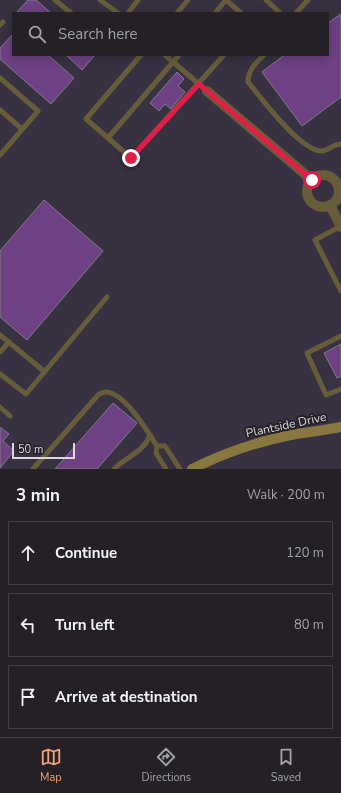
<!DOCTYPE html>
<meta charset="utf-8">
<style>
body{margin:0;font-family:"Nunito Sans",sans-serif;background:#2c282e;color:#f1f3f6}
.scale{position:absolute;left:12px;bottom:10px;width:63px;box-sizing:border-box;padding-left:4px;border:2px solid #dbd8dd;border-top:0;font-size:11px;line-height:14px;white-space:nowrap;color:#dbd8dd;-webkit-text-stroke:3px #262128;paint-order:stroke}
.stop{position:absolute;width:12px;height:12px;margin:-9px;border:3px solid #e11d48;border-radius:50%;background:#fff}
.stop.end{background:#e11d48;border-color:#fff;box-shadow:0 1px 4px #0008}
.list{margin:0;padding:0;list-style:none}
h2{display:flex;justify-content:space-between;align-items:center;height:52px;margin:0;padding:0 16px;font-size:17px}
h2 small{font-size:13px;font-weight:400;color:#a3a3a7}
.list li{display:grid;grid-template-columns:26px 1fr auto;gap:12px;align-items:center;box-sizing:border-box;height:64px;margin:0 8px 8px;padding:0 8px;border:1px solid #413e43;border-radius:0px}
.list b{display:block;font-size:15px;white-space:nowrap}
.list em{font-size:13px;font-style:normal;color:#a3a3a7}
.icon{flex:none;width:22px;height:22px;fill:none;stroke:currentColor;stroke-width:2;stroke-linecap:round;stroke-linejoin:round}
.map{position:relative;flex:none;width:341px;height:469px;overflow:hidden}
.search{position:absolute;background:#242026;box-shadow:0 2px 10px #0003;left:12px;right:12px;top:12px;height:44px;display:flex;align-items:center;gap:10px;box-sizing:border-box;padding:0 14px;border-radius:0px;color:#a3a3a7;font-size:15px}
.sheet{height:268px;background:#242026}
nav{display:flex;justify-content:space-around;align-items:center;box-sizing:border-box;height:56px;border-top:1px solid #413e43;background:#242026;font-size:11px;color:#a3a3a7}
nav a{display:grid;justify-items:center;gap:2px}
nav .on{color:#f0a279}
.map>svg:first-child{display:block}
.industrial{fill:#373142;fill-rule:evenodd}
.building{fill:#6e4084;stroke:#827c85}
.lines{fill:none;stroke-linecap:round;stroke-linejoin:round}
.lane{stroke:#675d3a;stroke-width:5}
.street{stroke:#675d3a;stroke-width:10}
.secondary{stroke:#88773e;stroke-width:10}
.route{stroke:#e11d48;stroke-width:5}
.labels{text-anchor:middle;stroke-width:4;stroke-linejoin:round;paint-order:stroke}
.street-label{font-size:12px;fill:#dbd8dd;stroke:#262128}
</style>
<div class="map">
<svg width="341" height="469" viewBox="0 0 341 469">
<rect width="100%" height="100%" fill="#302b32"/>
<!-- industrial -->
<path class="industrial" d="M 0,0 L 341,0 L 341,469 L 0,469 ZM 13,13 L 328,13 L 328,55 L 13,55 Z"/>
<!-- building -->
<g class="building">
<path d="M 28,0 L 36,0 L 51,13 L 18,13 L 17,12 Z"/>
<path d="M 341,14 L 341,97 L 302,126 L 262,72 L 283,56 L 282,55 L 328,55 L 328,23 Z"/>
<path d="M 13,34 L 13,55 L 48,55 L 74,78 L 51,104 L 0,59 L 0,48 Z"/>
<path d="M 66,55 L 95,55 L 82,70 Z"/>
<path d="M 177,72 L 184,79 L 178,86 L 185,92 L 171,109 L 165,104 L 159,111 L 150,103 Z"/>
<path d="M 44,200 L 103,251 L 27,340 L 0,317 L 0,251 Z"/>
<path d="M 341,344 L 341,376 L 337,378 L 324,353 Z"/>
<path d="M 113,403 L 137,423 L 97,469 L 55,469 Z"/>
<path d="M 0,427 L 9,434 L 3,441 L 14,451 L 0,468 Z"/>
</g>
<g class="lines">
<!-- lane -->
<g class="lane">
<path d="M 55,0 L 71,13"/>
<path d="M 100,0 L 118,13"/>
<path d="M 266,0 L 280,13"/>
<path d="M 128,13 L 138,0"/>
<path d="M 177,13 L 188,0"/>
<path d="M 215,13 L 226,0 L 241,13"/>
<path d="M 296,13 L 308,0"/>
<path d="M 0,25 L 3,22"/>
<path d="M 141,55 L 86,119 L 131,158 L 224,55"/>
<path d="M 165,55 L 207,91"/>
<path d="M 264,55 C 256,63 248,70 248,82 C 262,99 299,149 321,151 C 329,151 334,143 341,144"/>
<path d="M 0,78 L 38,111 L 0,155"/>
<path d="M 0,110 L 22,129"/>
<path d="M 108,138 L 179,55"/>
<path d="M 341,226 L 315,240 L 341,291"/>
<path d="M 0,335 L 45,372"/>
<path d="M 341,336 L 307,353 L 326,395 L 341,389"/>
<path d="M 0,352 L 9,342"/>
<path d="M 0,374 L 26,394 L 107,297"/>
<path d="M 0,407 L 10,416"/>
<path d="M 33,469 L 99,394 C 101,394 103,392 105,392 C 124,391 148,432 157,446"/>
<path d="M 114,469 C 127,456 143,453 150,435"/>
<path d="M 166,469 L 156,453 L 157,446 L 165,446 L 180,469"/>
</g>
<!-- street -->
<g class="street">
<path d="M 207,91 L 312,180"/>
<circle cx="323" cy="191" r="16"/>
<path d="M 330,205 L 341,227"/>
</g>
<!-- secondary -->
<path class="secondary" d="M 192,469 C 222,454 253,443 286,436 C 304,432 323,431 341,427"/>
</g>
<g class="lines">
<!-- route -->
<path class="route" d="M 131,158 L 199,84 L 312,180"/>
</g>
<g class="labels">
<!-- street labels -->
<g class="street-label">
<text transform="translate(286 425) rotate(-12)" y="4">Plantside Drive</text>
</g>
</g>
</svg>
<div class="scale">50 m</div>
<div class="stop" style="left:312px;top:180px"></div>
<div class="stop end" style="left:131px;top:158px"></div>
<div class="search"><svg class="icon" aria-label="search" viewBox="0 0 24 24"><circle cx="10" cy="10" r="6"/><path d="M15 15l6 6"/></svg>Search here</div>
</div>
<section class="sheet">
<h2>3 min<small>Walk · 200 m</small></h2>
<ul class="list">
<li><svg class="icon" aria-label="ahead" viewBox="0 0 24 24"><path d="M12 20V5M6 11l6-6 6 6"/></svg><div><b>Continue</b></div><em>120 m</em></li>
<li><svg class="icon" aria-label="left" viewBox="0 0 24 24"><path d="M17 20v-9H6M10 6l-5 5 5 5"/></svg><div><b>Turn left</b></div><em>80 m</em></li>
<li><svg class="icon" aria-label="arrive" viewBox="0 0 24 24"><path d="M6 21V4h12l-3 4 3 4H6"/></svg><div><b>Arrive at destination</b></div></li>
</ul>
</section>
<nav>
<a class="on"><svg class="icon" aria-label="map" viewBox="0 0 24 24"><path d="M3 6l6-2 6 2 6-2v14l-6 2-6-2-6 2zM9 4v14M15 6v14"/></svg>Map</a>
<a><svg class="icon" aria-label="directions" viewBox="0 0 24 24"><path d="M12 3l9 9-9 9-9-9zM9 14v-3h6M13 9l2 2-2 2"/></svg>Directions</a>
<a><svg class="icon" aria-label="saved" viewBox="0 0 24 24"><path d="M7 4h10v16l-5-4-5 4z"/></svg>Saved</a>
</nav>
